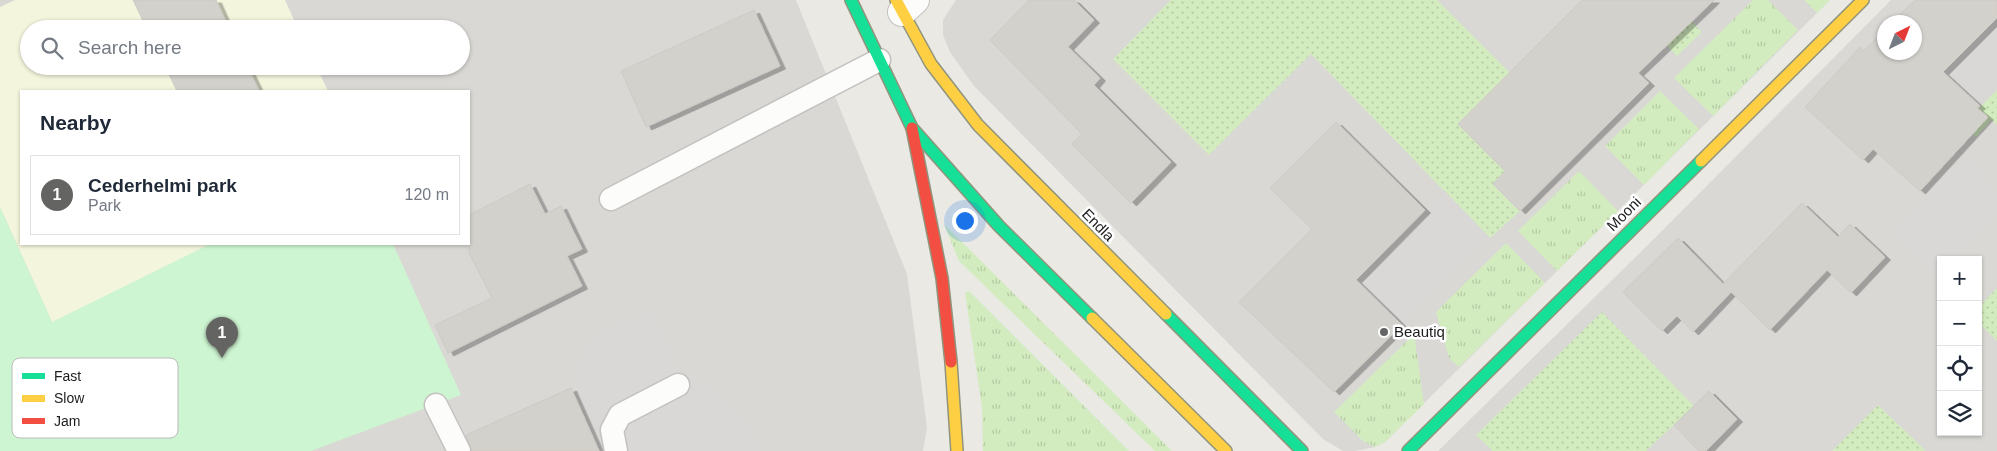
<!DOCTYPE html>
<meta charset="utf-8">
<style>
body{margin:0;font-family:Helvetica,sans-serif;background:#f6f6f7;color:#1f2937}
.controls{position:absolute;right:15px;bottom:15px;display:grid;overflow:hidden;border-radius:0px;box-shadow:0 1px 4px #0004}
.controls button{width:45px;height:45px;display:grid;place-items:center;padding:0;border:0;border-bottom:1px solid #e0e1e3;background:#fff;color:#1f2937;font:25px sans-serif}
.compass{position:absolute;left:1877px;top:15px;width:45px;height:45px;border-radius:50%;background:#fff;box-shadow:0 1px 4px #0004;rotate:42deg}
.you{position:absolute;left:964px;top:220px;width:18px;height:18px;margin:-12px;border:4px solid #fff;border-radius:50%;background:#1a73e8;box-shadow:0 0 0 8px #1a73e833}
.badge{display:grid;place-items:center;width:32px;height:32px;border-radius:50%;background:#646462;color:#fff;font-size:16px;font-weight:700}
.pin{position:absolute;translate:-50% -41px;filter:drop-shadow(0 1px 2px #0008)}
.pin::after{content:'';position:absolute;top:26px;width:18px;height:15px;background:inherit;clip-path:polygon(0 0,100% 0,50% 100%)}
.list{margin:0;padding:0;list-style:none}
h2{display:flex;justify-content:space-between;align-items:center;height:65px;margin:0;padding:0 20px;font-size:21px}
h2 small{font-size:16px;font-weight:400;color:#747a83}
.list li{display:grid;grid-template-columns:32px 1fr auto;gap:15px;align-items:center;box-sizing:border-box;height:80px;margin:0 10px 10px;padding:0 10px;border:1px solid #e0e1e3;border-radius:0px}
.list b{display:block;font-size:19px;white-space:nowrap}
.list p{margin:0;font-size:16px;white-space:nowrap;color:#747a83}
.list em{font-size:16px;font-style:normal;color:#747a83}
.icon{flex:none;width:28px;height:28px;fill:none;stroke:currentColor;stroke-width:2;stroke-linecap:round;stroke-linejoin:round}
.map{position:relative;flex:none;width:1997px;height:451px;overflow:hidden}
.search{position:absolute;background:#fff;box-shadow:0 1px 4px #0004;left:20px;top:20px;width:450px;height:55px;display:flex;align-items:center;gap:12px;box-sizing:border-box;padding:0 18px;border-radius:28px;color:#747a83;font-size:19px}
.panel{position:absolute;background:#fff;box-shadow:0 1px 4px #0004;left:20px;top:90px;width:450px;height:155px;border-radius:0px}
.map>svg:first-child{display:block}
.residential{fill:#d9d8d5;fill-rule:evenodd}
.education{fill:#f4f5dd}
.grass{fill:url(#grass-tufts)}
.park{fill:#cef5d1}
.garden{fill:url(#garden-dots)}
.parking{fill:#d9d8d6}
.building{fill:#d3d1cc;stroke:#cecac5;filter:url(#shadow)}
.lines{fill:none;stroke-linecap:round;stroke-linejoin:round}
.lane-casing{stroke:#c3c2c0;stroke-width:25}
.street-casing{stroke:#c3c2c0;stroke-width:30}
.fast-casing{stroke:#91947c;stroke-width:14}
.slow-casing{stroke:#91947c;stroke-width:14}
.jam-casing{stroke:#91947c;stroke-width:14}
.lane{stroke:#fcfcfb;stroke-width:22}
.street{stroke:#fcfcfb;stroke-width:28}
.fast{stroke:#16e098;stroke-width:11}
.slow{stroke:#ffcf43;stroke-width:11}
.jam{stroke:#f24e42;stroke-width:11}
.poi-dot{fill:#646462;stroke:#fff;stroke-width:2}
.labels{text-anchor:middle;stroke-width:5;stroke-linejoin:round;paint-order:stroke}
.street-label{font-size:15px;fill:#1c1c1c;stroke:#fff}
.poi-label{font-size:15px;fill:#1c1c1c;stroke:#fff;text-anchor:start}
.key{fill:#fff;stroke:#bbb;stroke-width:1}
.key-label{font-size:14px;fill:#1c1c1c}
</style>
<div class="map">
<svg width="1997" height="451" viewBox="0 0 1997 451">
<defs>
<pattern id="grass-tufts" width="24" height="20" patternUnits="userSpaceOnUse" patternTransform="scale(1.25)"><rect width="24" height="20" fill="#d3ecbf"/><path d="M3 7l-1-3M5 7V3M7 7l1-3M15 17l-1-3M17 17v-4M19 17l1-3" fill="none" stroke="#b5caa4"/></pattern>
<pattern id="garden-dots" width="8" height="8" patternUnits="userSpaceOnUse" patternTransform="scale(1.25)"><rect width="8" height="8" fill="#d3ecbf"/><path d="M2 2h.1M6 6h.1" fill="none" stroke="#b5caa4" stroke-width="1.8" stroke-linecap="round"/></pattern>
<filter id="shadow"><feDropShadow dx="5.5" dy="3" stdDeviation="0" flood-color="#0004"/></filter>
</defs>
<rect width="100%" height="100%" fill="#eae9e4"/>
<!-- residential -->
<g class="residential">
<path d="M 0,0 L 796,0 L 907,274 L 927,428 L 923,451 L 0,451 ZM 29,29 L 461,29 L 461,66 L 29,66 ZM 21,91 L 469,91 L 469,244 L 21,244 Z"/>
<path d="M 956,0 L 1830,0 L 1385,442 L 1375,447 L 1355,451 L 1343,451 L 1323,439 L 974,86 L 950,52 L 943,35 L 943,20 Z"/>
<path d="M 1891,0 L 1997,0 L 1997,451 L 1438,451 L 1657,236 ZM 1884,22 L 1914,22 L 1914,52 L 1884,52 ZM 1941,260 L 1978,260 L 1978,432 L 1941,432 Z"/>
</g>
<!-- education -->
<path class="education" d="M 15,0 L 285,0 L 298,29 L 29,29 L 29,66 L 316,66 L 328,91 L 21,91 L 21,244 L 232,244 L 52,322 L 0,207 L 0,7 Z"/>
<!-- grass -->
<g class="grass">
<path d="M 1753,0 L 1768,0 L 1798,30 L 1713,116 L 1674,78 Z"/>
<path d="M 1804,0 L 1830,0 L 1817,13 Z"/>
<path d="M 1660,91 L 1699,129 L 1644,185 L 1605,146 Z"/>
<path d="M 1579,171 L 1618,211 L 1557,271 L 1518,231 Z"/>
<path d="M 944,224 L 1172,451 L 1155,451 L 959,261 Z"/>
<path d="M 1506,243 L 1545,283 L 1459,367 L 1449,358 L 1436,312 Z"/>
<path d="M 969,291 L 1129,451 L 983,451 L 982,407 L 965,293 Z"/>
<path d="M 1414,334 L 1424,404 L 1385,442 L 1375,447 L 1364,442 L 1334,412 Z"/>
</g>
<!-- park -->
<path class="park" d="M 0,207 L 52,322 L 210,244 L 393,244 L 461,395 L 311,451 L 0,451 Z"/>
<!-- garden -->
<g class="garden">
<path d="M 1171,0 L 1437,0 L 1510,73 L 1458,124 L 1477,143 L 1530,92 L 1585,146 L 1565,166 L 1537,137 L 1527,149 L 1516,139 L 1499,157 L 1509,167 L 1493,184 L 1520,211 L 1490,238 L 1311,54 L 1209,155 L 1113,59 Z"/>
<path d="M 1622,0 L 1670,0 L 1702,32 L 1677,56 Z"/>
<path d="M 1997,90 L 1997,125 L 1991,120 L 1976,137 L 1966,121 Z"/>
<path d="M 1997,288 L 1997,341 L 1978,322 L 1978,308 Z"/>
<path d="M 1602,312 L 1694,406 L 1646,451 L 1493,451 L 1476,435 Z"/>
<path d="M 1878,405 L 1926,451 L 1832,451 Z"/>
</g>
<!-- parking -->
<g class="parking">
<path d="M 1997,20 L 1997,90 L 1980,106 L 1945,69 Z"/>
<path d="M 1969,155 L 1997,191 L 1997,216 L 1954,260 L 1941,260 L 1941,273 L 1936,279 L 1890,232 L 1965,157 Z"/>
<path d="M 1444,190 L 1490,238 L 1402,325 L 1356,280 Z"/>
<path d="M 651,309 L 681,375 L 719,392 L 748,419 L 761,449 L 756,451 L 605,451 L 573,378 L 589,338 Z"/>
</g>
<!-- building -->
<g class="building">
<path d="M 133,0 L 216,0 L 229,29 L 147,29 Z"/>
<path d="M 1029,0 L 1074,0 L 1094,20 L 1068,47 L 1100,78 L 1094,85 L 1171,162 L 1131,203 L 1072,144 L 1082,134 L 990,40 Z"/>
<path d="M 1582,0 L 1714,0 L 1638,73 L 1649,83 L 1520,211 L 1493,184 L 1505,171 L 1458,124 Z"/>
<path d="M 1915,0 L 1997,0 L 1997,18 L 1943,72 L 1980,106 L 1977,108 L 1988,117 L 1920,191 L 1873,149 L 1863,160 L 1805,107 L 1860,47 L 1864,51 L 1884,30 L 1884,52 L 1914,52 L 1914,22 L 1892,22 Z"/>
<path d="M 754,10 L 780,66 L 646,127 L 621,71 Z"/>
<path d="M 165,66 L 247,66 L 259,91 L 177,91 Z"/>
<path d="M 1336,122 L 1425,210 L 1356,280 L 1402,325 L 1334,392 L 1239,302 L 1312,229 L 1270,188 Z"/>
<path d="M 530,184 L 545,214 L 561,206 L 582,249 L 567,256 L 582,286 L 448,353 L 435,325 L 492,298 L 469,253 L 469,215 Z"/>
<path d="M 1802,203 L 1838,237 L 1850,224 L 1885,257 L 1851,293 L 1827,270 L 1770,330 L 1731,292 L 1693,332 L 1677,316 L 1662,331 L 1623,292 L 1678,238 L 1723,284 Z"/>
<path d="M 571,388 L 599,451 L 472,451 L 466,435 Z"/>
<path d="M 1709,391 L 1737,419 L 1706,451 L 1699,451 L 1674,425 Z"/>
</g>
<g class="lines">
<defs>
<g id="lane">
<path d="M 611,199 L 879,60"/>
<path d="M 436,405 L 459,451"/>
<path d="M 616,451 L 612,430 L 620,415 L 678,385"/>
</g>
<path id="street" d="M 902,12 L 915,0"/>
<g id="fast">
<path d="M 851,0 L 912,128 L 999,226 L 1092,318"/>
<path d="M 1166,314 L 1302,451"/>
<path d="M 1408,451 L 1701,161"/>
</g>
<g id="slow">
<path d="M 896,0 L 931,64 L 978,125 L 1166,314"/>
<path d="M 1701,161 L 1863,0"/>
<path d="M 1092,318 L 1226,451"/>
<path d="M 951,362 L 957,451"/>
</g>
<path id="jam" d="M 912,128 L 942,278 L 951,362"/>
</defs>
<!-- lane casing -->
<use href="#lane" class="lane-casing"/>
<!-- street casing -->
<use href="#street" class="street-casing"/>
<!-- fast casing -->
<use href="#fast" class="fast-casing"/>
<!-- slow casing -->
<use href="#slow" class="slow-casing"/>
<!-- jam casing -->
<use href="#jam" class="jam-casing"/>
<!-- lane -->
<use href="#lane" class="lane"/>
<!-- street -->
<use href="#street" class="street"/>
<!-- fast -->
<use href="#fast" class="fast"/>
<!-- slow -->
<use href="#slow" class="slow"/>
<!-- jam -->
<use href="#jam" class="jam"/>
</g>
<!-- markers -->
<circle class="poi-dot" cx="1384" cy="332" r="5"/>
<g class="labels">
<!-- street labels -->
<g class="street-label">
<text transform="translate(1624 214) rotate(-45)" y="5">Mooni</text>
<text transform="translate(1098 225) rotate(45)" y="5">Endla</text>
</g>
<!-- poi labels -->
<g class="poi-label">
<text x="1394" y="337">Beautiq</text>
</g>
</g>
<!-- legend -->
<rect x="12" y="358" width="166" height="80" rx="8" class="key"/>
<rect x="22" y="373" width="23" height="6" fill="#16e098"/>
<rect x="22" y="395" width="23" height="7" fill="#ffcf43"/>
<rect x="22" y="418" width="23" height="6" fill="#f24e42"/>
<g class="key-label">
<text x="54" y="381">Fast</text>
<text x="54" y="403">Slow</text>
<text x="54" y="426">Jam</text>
</g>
</svg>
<div class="controls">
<button>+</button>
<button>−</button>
<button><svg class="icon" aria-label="locate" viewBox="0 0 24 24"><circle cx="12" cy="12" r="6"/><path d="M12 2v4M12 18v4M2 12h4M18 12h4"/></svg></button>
<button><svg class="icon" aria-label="layers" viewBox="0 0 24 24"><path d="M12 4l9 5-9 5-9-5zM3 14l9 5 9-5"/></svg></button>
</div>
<svg class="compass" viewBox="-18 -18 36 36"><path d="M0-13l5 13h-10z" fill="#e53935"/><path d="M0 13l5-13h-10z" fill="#747a83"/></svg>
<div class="you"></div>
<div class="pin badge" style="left:222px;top:358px">1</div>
<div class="search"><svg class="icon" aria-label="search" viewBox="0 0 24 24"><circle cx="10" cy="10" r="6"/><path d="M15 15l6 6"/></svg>Search here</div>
<section class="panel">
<h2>Nearby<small></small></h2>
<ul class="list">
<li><span class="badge">1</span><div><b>Cederhelmi park</b><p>Park</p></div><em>120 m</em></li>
</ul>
</section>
</div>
